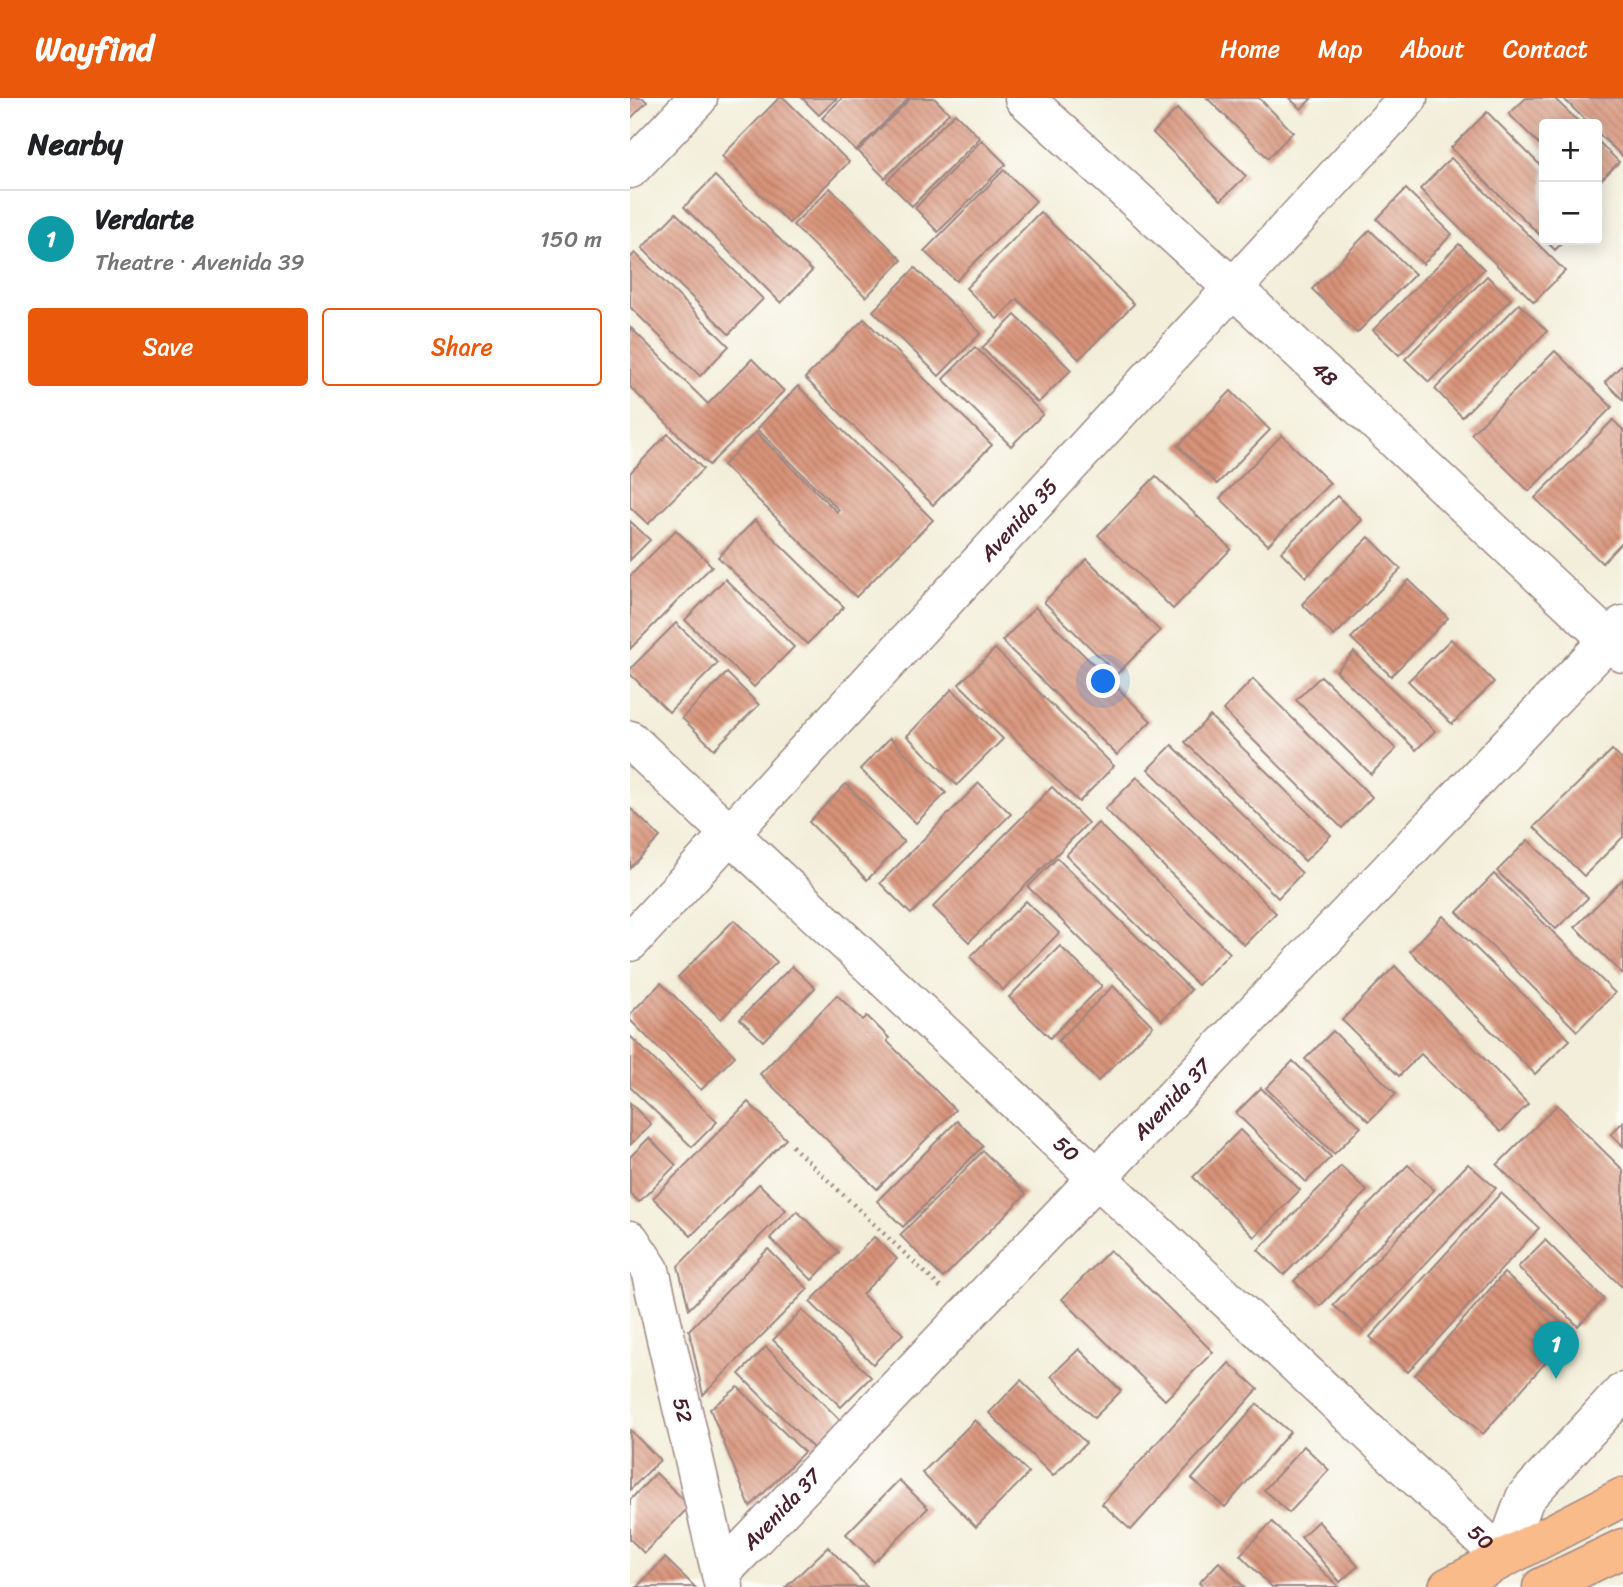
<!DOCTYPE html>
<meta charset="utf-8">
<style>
body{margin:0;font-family:Sriracha,sans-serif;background:#f2f2f2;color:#202124}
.controls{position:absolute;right:21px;top:21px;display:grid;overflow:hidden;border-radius:7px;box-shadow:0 4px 18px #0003}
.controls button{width:63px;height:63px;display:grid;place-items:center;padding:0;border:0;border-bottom:2px solid #e0e0e0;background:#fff;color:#202124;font:35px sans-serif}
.you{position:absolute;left:474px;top:584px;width:24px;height:24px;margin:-18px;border:5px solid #fff;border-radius:50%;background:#1a73e8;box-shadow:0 0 0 10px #1a73e833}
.badge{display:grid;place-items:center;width:46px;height:46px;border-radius:50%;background:#ea580c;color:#fff;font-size:23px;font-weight:700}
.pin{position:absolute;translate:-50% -58px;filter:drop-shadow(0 2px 4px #0008)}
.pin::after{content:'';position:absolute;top:37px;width:24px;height:21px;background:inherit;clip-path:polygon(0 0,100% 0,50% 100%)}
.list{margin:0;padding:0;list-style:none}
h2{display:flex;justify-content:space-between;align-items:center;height:91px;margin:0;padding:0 28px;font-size:30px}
h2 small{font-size:23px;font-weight:400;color:#757577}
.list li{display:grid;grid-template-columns:46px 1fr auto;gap:21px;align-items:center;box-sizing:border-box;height:98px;padding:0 28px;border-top:2px solid #e0e0e0}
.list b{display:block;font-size:26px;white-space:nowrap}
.list p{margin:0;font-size:23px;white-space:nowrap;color:#757577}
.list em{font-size:23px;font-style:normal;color:#757577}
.actions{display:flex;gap:14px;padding:21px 28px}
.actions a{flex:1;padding:16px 0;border:2px solid #ea580c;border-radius:7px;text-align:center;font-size:24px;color:#ea580c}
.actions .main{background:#ea580c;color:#fff}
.map{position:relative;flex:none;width:993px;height:1489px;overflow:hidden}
header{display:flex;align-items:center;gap:42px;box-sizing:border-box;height:98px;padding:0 35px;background:#ea580c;color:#fff}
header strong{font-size:33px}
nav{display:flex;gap:38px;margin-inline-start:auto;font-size:24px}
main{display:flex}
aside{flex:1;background:#fff}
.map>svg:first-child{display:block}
.building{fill:url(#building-back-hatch)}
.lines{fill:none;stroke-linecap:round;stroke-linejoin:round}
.minor-casing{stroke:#9e8682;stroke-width:41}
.major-casing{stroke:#9e8682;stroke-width:41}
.path{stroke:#9e8682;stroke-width:4.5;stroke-dasharray:2 5;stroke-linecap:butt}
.minor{stroke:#fff;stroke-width:38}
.major{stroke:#fabb8b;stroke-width:38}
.labels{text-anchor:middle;stroke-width:6;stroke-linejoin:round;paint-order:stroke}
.street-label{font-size:21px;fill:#4a1f2b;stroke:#fdfcf7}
</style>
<header>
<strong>Wayfind</strong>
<nav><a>Home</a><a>Map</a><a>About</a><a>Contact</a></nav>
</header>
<main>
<aside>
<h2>Nearby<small></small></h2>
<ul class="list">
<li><span class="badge" style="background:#0f9aa8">1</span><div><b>Verdarte</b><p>Theatre · Avenida 39</p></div><em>150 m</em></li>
</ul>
<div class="actions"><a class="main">Save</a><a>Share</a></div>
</aside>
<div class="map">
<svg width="993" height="1489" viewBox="0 0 993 1489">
<defs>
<pattern id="building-back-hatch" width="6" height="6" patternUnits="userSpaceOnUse" patternTransform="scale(1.75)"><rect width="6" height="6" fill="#d89379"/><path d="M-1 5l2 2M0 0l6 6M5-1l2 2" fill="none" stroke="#b17763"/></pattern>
</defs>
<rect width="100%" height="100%" fill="#fdfcf7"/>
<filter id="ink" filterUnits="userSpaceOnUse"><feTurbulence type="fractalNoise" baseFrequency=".0143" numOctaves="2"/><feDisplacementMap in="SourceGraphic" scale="14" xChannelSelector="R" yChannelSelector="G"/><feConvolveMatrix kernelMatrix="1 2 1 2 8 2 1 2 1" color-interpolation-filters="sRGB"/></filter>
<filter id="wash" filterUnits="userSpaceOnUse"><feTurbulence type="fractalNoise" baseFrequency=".00686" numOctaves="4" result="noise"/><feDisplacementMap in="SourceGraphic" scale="28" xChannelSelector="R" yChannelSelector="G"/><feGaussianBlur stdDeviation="1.57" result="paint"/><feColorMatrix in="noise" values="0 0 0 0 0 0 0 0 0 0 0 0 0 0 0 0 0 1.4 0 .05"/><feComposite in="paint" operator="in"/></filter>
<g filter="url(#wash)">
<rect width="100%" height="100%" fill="#f2eed9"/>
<g id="blocks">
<!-- building -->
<g class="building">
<path d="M 0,0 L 13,0 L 17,4 L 0,21 Z"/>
<path d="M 149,0 L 154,0 L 219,64 L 159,125 L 92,58 Z"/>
<path d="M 172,0 L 207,0 L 189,17 Z"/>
<path d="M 212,0 L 279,0 L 226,53 L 192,20 Z"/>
<path d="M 281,0 L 304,0 L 319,15 L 255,80 L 228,53 Z"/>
<path d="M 577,0 L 629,0 L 663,34 L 638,60 Z"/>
<path d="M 659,0 L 682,0 L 671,11 Z"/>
<path d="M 896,0 L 924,0 L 951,26 L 914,26 L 914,51 L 879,16 Z"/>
<path d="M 933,0 L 993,0 L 993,59 L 967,34 L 967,26 L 959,26 Z"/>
<path d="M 547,11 L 616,78 L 591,102 L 523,35 Z"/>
<path d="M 857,14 L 914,71 L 914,141 L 821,50 Z"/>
<path d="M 325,15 L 350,40 L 282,108 L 257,83 Z"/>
<path d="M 352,42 L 376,66 L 308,134 L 285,110 Z"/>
<path d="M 967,42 L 989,64 L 967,86 Z"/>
<path d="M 821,60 L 935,173 L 904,204 L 790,91 Z"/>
<path d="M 374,72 L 406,103 L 326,183 L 294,153 Z"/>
<path d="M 85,78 L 182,173 L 151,205 L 54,109 Z"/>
<path d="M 200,90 L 272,162 L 236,199 L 163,127 Z"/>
<path d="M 776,91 L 822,136 L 793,166 L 747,121 Z"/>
<path d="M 410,114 L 504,206 L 449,261 L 387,201 L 367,221 L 336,190 Z"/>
<path d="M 46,115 L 133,201 L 99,236 L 12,150 Z"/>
<path d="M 740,132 L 785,176 L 727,235 L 682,191 Z"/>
<path d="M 915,142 L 935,142 L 925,152 Z"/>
<path d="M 829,146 L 854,171 L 769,257 L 743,232 Z"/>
<path d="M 5,155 L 99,248 L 70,278 L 0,209 L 0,160 Z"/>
<path d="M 285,170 L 351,235 L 309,278 L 243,213 Z"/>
<path d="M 857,178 L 881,201 L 799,284 L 775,261 Z"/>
<path d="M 889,206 L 917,233 L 832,319 L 805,291 Z"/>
<path d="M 385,217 L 441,272 L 408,305 L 352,250 Z"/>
<path d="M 234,221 L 362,347 L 303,407 L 175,280 Z"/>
<path d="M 0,229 L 78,306 L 122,261 L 154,293 L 79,367 L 0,289 Z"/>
<path d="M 345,249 L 413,316 L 381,348 L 313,281 Z"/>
<path d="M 925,253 L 982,309 L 899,393 L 841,336 Z"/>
<path d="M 993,266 L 993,302 L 975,284 Z"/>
<path d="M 168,288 L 303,422 L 226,499 L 93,367 L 126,334 L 207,414 L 209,412 L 127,331 Z"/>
<path d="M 601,293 L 640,332 L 587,386 L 548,348 Z"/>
<path d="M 983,322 L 993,332 L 993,443 L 972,465 L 905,400 Z"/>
<path d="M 38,336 L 73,371 L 18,426 L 0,409 L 0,375 Z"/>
<path d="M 652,337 L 700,385 L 638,447 L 590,400 Z"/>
<path d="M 526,378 L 601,451 L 543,511 L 468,437 Z"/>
<path d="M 707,398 L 732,422 L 676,479 L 651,454 Z"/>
<path d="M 125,422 L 214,509 L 177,546 L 88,459 Z"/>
<path d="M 0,423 L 20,442 L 0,462 Z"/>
<path d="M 46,432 L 82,468 L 0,551 L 0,478 Z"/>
<path d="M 739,439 L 771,471 L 704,538 L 672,506 Z"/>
<path d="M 457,461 L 530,533 L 487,576 L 414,504 Z"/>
<path d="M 95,481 L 164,549 L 124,589 L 55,522 Z"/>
<path d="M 779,482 L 818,520 L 761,578 L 721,540 Z"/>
<path d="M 405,509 L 521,623 L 487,657 L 372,543 Z"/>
<path d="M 46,525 L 88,565 L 39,614 L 0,576 L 0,571 Z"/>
<path d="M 821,541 L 864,584 L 822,626 L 778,583 Z"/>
<path d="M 365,551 L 484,668 L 449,704 L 329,586 Z"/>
<path d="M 724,554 L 805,633 L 786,652 L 706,573 Z"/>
<path d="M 97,575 L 129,607 L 84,651 L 52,620 Z"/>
<path d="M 691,578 L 766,651 L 741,676 L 666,602 Z"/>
<path d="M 623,581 L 742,699 L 712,730 L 593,612 Z"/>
<path d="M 322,591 L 373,641 L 327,687 L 277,638 Z"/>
<path d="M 580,618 L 701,737 L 675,763 L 555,644 Z"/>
<path d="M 260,640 L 316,695 L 286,725 L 230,671 Z"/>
<path d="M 542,647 L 672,775 L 648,800 L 518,671 Z"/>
<path d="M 982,652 L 993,663 L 993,739 L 954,778 L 904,729 Z"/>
<path d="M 507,679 L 646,815 L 614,847 L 475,711 Z"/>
<path d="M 349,685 L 381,716 L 281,816 L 250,785 Z"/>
<path d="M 216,686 L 274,744 L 237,782 L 179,724 Z"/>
<path d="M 422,689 L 458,725 L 339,844 L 303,809 Z"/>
<path d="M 0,710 L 30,739 L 0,770 Z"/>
<path d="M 468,725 L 600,855 L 568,887 L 436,757 Z"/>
<path d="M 898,742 L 958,800 L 926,831 L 867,773 Z"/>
<path d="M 427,760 L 561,892 L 532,922 L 398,789 Z"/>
<path d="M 864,776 L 985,895 L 947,933 L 827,814 Z"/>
<path d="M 993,781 L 993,876 L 945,829 Z"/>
<path d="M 396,803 L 429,835 L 373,892 L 340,859 Z"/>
<path d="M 813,818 L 940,942 L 905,976 L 780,853 Z"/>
<path d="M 104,822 L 147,864 L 91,921 L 48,879 Z"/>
<path d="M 430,848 L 472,888 L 420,940 L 379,899 Z"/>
<path d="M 162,868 L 185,890 L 133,943 L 110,921 Z"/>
<path d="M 765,868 L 898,1006 L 871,1034 L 791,956 L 769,978 L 712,922 Z"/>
<path d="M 31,885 L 105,958 L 71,992 L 0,922 L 0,916 Z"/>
<path d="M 483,888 L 523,928 L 468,983 L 428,943 Z"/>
<path d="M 207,897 L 233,922 L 237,918 L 259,940 L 257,943 L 325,1012 L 247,1091 L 130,976 Z"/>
<path d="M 703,933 L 766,996 L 739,1023 L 675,961 Z"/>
<path d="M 0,938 L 87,1024 L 62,1049 L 0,989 Z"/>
<path d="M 663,963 L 731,1029 L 704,1056 L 636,990 Z"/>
<path d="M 631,990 L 701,1059 L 676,1084 L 606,1015 Z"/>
<path d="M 118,1004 L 156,1041 L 61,1138 L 23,1100 Z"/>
<path d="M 0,1005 L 21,1026 L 0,1047 Z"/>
<path d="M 927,1007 L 993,1072 L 993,1190 L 867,1067 Z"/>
<path d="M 327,1023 L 353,1048 L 273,1129 L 247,1103 Z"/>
<path d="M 993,1024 L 993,1048 L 981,1036 Z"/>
<path d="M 610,1032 L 670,1092 L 624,1139 L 563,1079 Z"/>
<path d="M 19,1040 L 46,1067 L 9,1104 L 0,1095 L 0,1059 Z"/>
<path d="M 353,1053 L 396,1096 L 313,1180 L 270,1137 Z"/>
<path d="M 838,1066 L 866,1090 L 733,1233 L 703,1207 Z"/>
<path d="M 778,1067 L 804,1092 L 690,1208 L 664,1183 Z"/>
<path d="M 711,1068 L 737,1093 L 654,1177 L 628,1152 Z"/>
<path d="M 129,1086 L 156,1112 L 59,1211 L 48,1168 Z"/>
<path d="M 871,1095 L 909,1130 L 778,1274 L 740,1239 Z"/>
<path d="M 167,1113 L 209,1154 L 182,1182 L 140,1140 Z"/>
<path d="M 244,1139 L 267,1161 L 232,1196 L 273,1236 L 243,1266 L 180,1204 Z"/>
<path d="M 915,1142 L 974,1201 L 948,1228 L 888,1169 Z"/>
<path d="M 138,1151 L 178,1191 L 73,1297 L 59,1232 Z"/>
<path d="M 480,1152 L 583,1254 L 535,1302 L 432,1201 Z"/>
<path d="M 874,1175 L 942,1234 L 853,1336 L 785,1277 Z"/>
<path d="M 172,1212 L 241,1279 L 211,1309 L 143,1242 Z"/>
<path d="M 136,1249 L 212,1324 L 184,1351 L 109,1276 Z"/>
<path d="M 449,1251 L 491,1293 L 464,1320 L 421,1278 Z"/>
<path d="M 599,1265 L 628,1291 L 501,1432 L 472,1406 Z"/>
<path d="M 391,1282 L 456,1345 L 423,1378 L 359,1315 Z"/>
<path d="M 108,1289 L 174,1354 L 120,1409 L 80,1311 Z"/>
<path d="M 627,1306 L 660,1334 L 595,1409 L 562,1381 Z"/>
<path d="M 345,1322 L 399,1375 L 346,1429 L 292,1375 Z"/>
<path d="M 0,1332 L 30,1362 L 0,1392 Z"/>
<path d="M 674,1348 L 699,1372 L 659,1415 L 634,1392 Z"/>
<path d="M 26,1375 L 60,1408 L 14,1455 L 0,1441 L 0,1402 Z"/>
<path d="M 269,1382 L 298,1410 L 244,1464 L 216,1436 Z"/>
<path d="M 688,1423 L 728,1468 L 710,1484 L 671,1439 Z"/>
<path d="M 642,1424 L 709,1489 L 642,1489 L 610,1457 Z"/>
<path d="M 198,1449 L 237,1489 L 156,1489 Z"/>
<path d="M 35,1460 L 65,1489 L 7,1489 Z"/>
<path d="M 589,1464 L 614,1489 L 574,1489 L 569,1485 Z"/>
</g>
</g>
</g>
<g filter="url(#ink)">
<use href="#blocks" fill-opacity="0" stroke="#9e8682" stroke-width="2"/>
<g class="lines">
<defs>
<g id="minor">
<path id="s1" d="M 394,0 L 603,190 L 993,555"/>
<path d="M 0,71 L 68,0"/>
<path id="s2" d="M 0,642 L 873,1460 L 895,1400 L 993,1294"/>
<path id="s3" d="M 0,844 L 778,0"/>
<path id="s4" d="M 0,1142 L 20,1172 L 94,1489"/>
<path id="s5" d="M 91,1475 L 993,527"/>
</g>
<g id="major">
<path d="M 818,1489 L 993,1399"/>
<path d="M 912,1489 L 993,1450"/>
</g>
</defs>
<!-- minor casing -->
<use href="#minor" class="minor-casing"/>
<!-- major casing -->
<use href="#major" class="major-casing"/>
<!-- path -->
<path class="path" d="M 162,1048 L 311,1190"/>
<!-- minor -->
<use href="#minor" class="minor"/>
<!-- major -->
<use href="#major" class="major"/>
</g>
</g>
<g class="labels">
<!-- street labels -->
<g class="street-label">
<text dy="7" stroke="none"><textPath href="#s1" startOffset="408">48</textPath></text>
<text dy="7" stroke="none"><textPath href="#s3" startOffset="574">Avenida 35</textPath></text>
<text dy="7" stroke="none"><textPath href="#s5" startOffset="654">Avenida 37</textPath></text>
<text dy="7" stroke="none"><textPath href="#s2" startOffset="598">50</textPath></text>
<text dy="7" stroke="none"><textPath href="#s4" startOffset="180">52</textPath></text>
<text dy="7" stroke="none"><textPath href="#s5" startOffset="88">Avenida 37</textPath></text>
<text dy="7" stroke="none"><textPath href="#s2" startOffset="1166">50</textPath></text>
</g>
</g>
</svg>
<div class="controls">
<button>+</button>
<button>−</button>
</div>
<div class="you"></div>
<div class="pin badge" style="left:926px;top:1281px;background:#0f9aa8">1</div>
</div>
</main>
